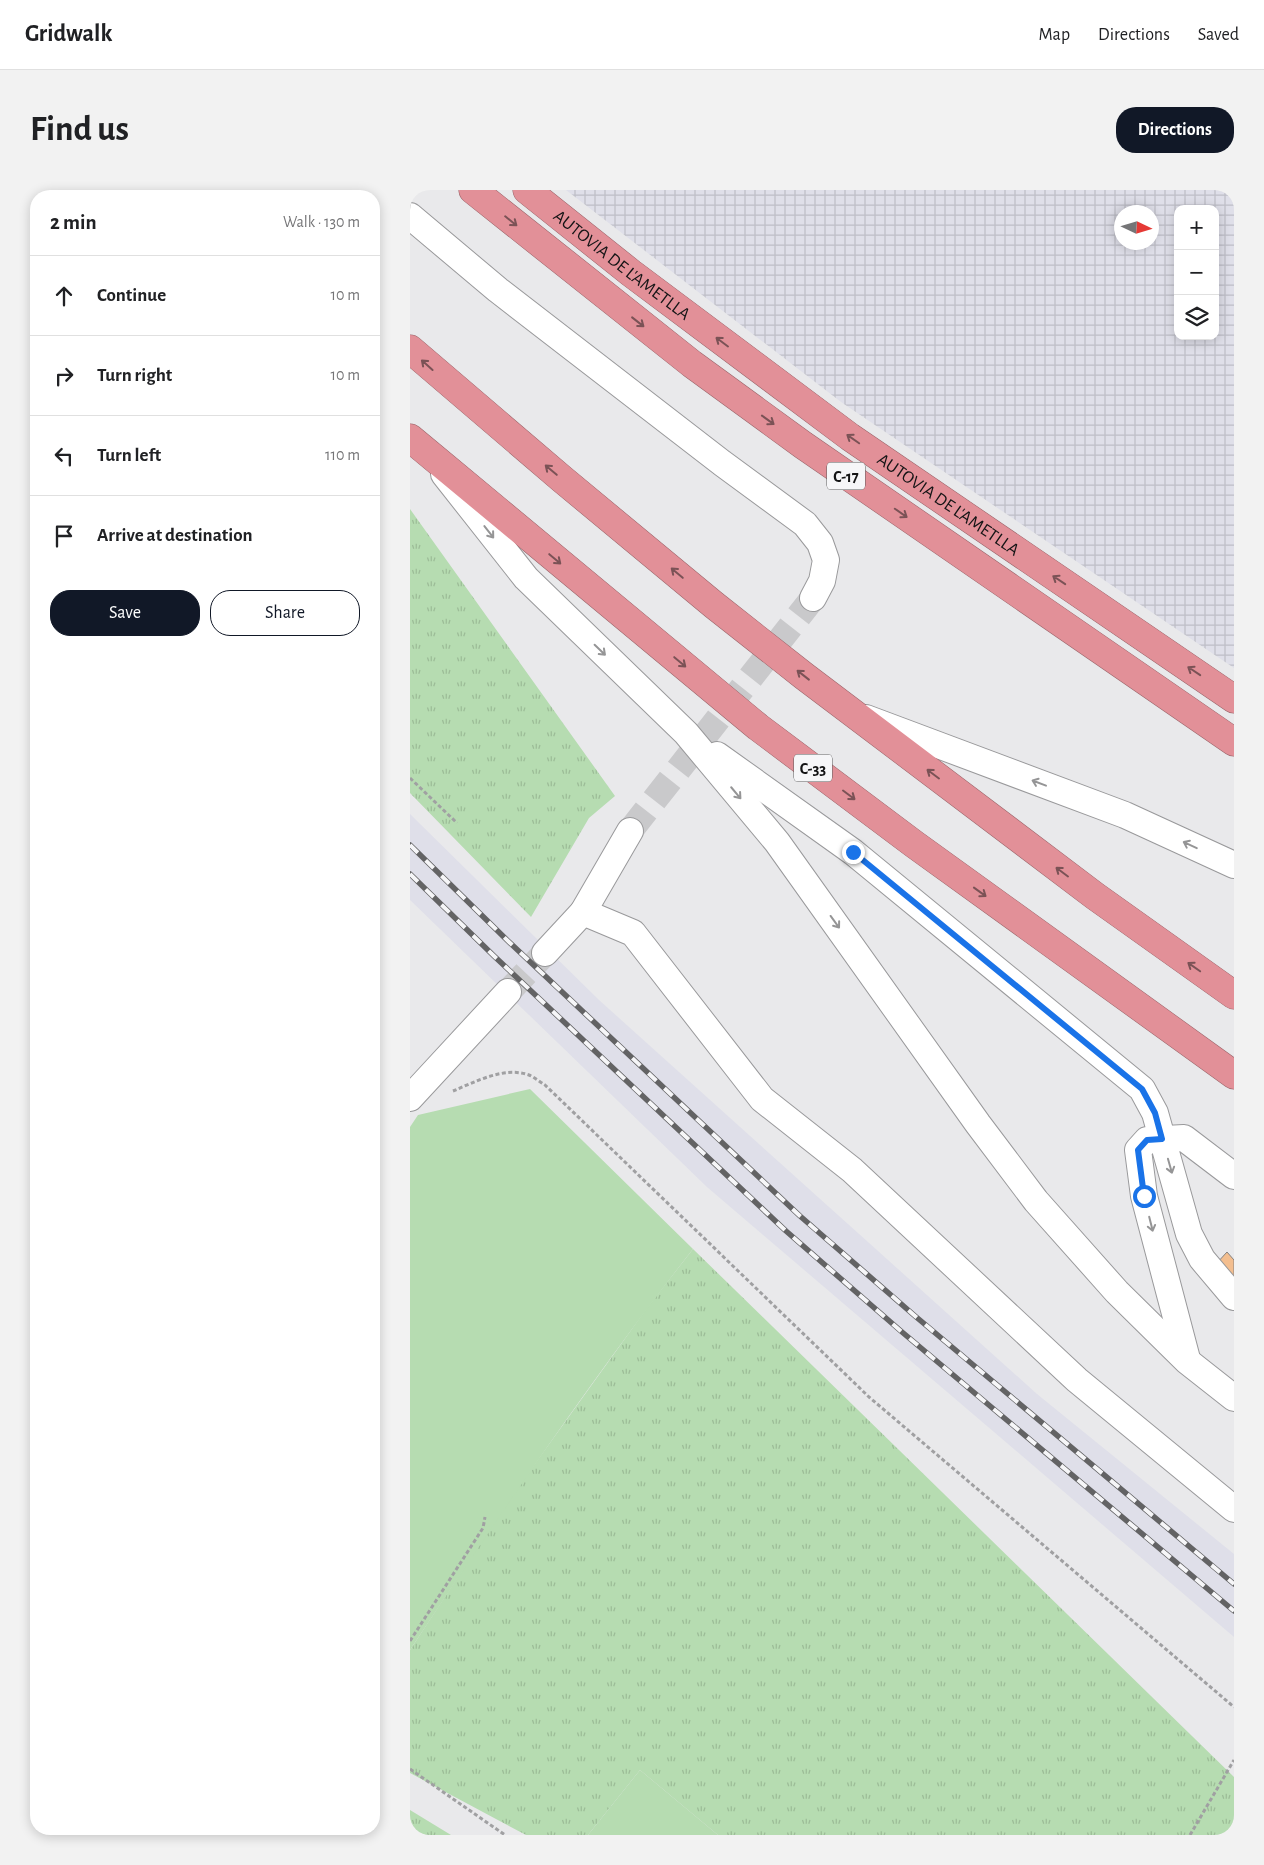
<!DOCTYPE html>
<meta charset="utf-8">
<style>
body{margin:0;font-family:"Alegreya Sans",sans-serif;background:#f2f2f2;color:#202124}
.controls{position:absolute;right:15px;top:15px;display:grid;overflow:hidden;border-radius:10px;box-shadow:0 2px 12px #0003}
.controls button{width:45px;height:45px;display:grid;place-items:center;padding:0;border:0;border-bottom:1px solid #e0e0e0;background:#fff;color:#202124;font:25px sans-serif}
.compass{position:absolute;left:704px;top:15px;width:45px;height:45px;border-radius:50%;background:#fff;box-shadow:0 2px 12px #0003;rotate:94deg}
.stop{position:absolute;width:15px;height:15px;margin:-11px;border:4px solid #1a73e8;border-radius:50%;background:#fff}
.stop.end{background:#1a73e8;border-color:#fff;box-shadow:0 1px 5px #0008}
.list{margin:0;padding:0;list-style:none}
h2{display:flex;justify-content:space-between;align-items:center;height:65px;margin:0;padding:0 20px;font-size:21px}
h2 small{font-size:16px;font-weight:400;color:#757577}
.list li{display:grid;grid-template-columns:32px 1fr auto;gap:15px;align-items:center;box-sizing:border-box;height:80px;padding:0 20px;border-top:1px solid #e0e0e0}
.list b{display:block;font-size:19px;white-space:nowrap}
.list em{font-size:16px;font-style:normal;color:#757577}
.actions{display:flex;gap:10px;padding:15px 20px}
.actions a{flex:1;padding:11px 0;border:1px solid #111827;border-radius:20px;text-align:center;font-size:18px;color:#111827}
.actions .main{background:#111827;color:#fff}
.icon{flex:none;width:28px;height:28px;fill:none;stroke:currentColor;stroke-width:2;stroke-linecap:round;stroke-linejoin:round}
.map{position:relative;flex:none;width:824px;height:1645px;overflow:hidden;border-radius:20px}
header{display:flex;align-items:center;gap:30px;box-sizing:border-box;height:70px;padding:0 25px;background:#fff;border-bottom:1px solid #e0e0e0}
header strong{font-size:24px}
nav{display:flex;gap:28px;margin-inline-start:auto;font-size:18px}
.intro{display:flex;align-items:center;justify-content:space-between;box-sizing:border-box;height:120px;padding:0 30px}
h1{margin:0;font-size:35px}
.button{padding:12px 22px;border-radius:20px;background:#111827;color:#fff;font-size:18px;font-weight:700}
main{display:flex;gap:30px;padding:0 30px}
aside{flex:1;background:#fff;border-radius:20px;box-shadow:0 2px 12px #0003}
.map>svg:first-child{display:block}
.built{fill:#dfdfe9}
.industrial{fill:url(#industrial-grid);fill-rule:evenodd}
.grass{fill:url(#grass-tufts)}
.garden{fill:#b6dcb1}
.building{fill:#f3be8f;stroke:#848281}
.lines{fill:none;stroke-linecap:round;stroke-linejoin:round}
.minor-tunnel{stroke:#c9c9cb;stroke-width:26;stroke-dasharray:26 13;stroke-linecap:butt}
.minor-casing{stroke:#99999b;stroke-width:28}
.highway-casing{stroke:#9a656a;stroke-width:29}
.path{stroke:#a0a0a2;stroke-width:3;stroke-dasharray:4 2.5;stroke-linecap:butt}
.minor{stroke:#fff;stroke-width:26}
.highway{stroke:#e29098;stroke-width:28}
.rail-casing{stroke:#636364;stroke-width:5.5}
.rail{stroke:#f6f6f8;stroke-width:4;stroke-dasharray:11;stroke-linecap:butt}
.oneway{stroke:#7b5256}
.oneway2{stroke:#959596}
.route{stroke:#1a73e8;stroke-width:6}
.labels{text-anchor:middle;stroke-width:4.5;stroke-linejoin:round;paint-order:stroke}
.shield{fill:#f6f6f8;stroke:#585859;stroke-width:1}
.shield-label{font-size:16px;font-weight:bold;fill:#141415}
.street-label{font-size:18px;fill:#141415;stroke:#f6f6f8}
</style>
<header>
<strong>Gridwalk</strong>
<nav><a>Map</a><a>Directions</a><a>Saved</a></nav>
</header>
<div class="intro"><h1>Find us</h1><a class="button">Directions</a></div>
<main>
<aside>
<h2>2 min<small>Walk · 130 m</small></h2>
<ul class="list">
<li><svg class="icon" aria-label="ahead" viewBox="0 0 24 24"><path d="M12 20V5M6 11l6-6 6 6"/></svg><div><b>Continue</b></div><em>10 m</em></li>
<li><svg class="icon" aria-label="right" viewBox="0 0 24 24"><path d="M7 20v-9h11M14 6l5 5-5 5"/></svg><div><b>Turn right</b></div><em>10 m</em></li>
<li><svg class="icon" aria-label="left" viewBox="0 0 24 24"><path d="M17 20v-9H6M10 6l-5 5 5 5"/></svg><div><b>Turn left</b></div><em>110 m</em></li>
<li><svg class="icon" aria-label="arrive" viewBox="0 0 24 24"><path d="M6 21V4h12l-3 4 3 4H6"/></svg><div><b>Arrive at destination</b></div></li>
</ul>
<div class="actions"><a class="main">Save</a><a>Share</a></div>
</aside>
<div class="map">
<svg width="824" height="1645" viewBox="0 0 824 1645">
<defs>
<pattern id="industrial-grid" width="8" height="8" patternUnits="userSpaceOnUse" patternTransform="scale(1.25)"><rect width="8" height="8" fill="#dfdfe9"/><path d="M0 4h8M4 0v8" fill="none" stroke="#bebec7"/></pattern>
<pattern id="grass-tufts" width="24" height="20" patternUnits="userSpaceOnUse" patternTransform="scale(1.25)"><rect width="24" height="20" fill="#b6dcb1"/><path d="M3 7l-1-3M5 7V3M7 7l1-3M15 17l-1-3M17 17v-4M19 17l1-3" fill="none" stroke="#9cbc97"/></pattern>
</defs>
<rect width="100%" height="100%" fill="#e9e9eb"/>
<!-- built -->
<path class="built" d="M 0,624 L 189,810 L 627,1204 L 824,1364 L 824,1447 L 297,997 L 0,710 Z"/>
<!-- industrial -->
<path class="industrial" d="M 156,0 L 824,0 L 824,478 L 431,212 ZM 768,19 L 805,19 L 805,146 L 768,146 ZM 712,22 L 742,22 L 742,52 L 712,52 Z"/>
<!-- grass -->
<g class="grass">
<path d="M 0,319 L 205,606 L 179,628 L 121,727 L 0,603 Z"/>
<path d="M 283,1059 L 824,1587 L 824,1645 L 308,1645 L 230,1580 L 178,1645 L 116,1645 L 0,1583 L 0,1460 L 96,1314 L 237,1118 Z"/>
<path d="M 0,1620 L 41,1645 L 0,1645 Z"/>
</g>
<!-- garden -->
<g class="garden">
<path d="M 120,899 L 283,1059 C 182,1188 90,1324 0,1460 L 0,937 L 8,925 Z"/>
<path d="M 230,1580 L 308,1645 L 178,1645 Z"/>
</g>
<!-- building -->
<path class="building" d="M 817,1062 L 824,1070 L 824,1092 L 806,1074 Z"/>
<g class="lines">
<!-- minor-tunnel -->
<g class="minor-tunnel">
<path d="M 220,641 L 403,408"/>
<path d="M 98,802 L 135,763"/>
</g>
<defs>
<g id="minor">
<path d="M 0,26 L 88,100 L 312,273 L 395,334 L 410,353 L 416,370 L 412,391 L 403,408"/>
<path d="M 34,284 L 116,388 L 276,543 L 367,652 L 568,934 L 626,1011 L 707,1102 L 777,1171 L 824,1208"/>
<path d="M 456,528 L 715,625 L 824,675"/>
<path d="M 307,565 L 443,662 L 732,899 L 745,923 L 779,1044 L 792,1069 L 824,1107"/>
<path d="M 173,722 L 223,743 L 352,909 L 442,980 L 667,1190 L 824,1319"/>
<path d="M 135,763 L 173,722 L 220,641"/>
<path d="M 0,908 L 98,802"/>
<path d="M 777,1169 L 734,1006 L 728,960 L 737,950 L 774,948 L 824,986"/>
</g>
<g id="highway">
<path d="M 63,0 L 282,174 L 393,255 L 824,552"/>
<path id="s1" d="M 117,0 L 221,83 L 440,247 L 824,509"/>
<path d="M 0,159 L 152,289 L 304,415 L 394,486 L 685,706 L 824,805"/>
<path d="M 0,248 L 348,537 L 504,654 L 824,885"/>
</g>
</defs>
<!-- minor casing -->
<use href="#minor" class="minor-casing"/>
<!-- highway casing -->
<use href="#highway" class="highway-casing"/>
<!-- path -->
<g class="path">
<path d="M 0,588 L 47,633"/>
<path d="M 43,901 C 65,892 94,876 119,885 C 124,887 130,892 135,895 L 459,1207 L 824,1517"/>
<path d="M 0,1451 L 73,1338 L 75,1327"/>
<path d="M 0,1579 L 95,1645"/>
<path d="M 780,1645 L 824,1570"/>
</g>
<!-- minor -->
<use href="#minor" class="minor"/>
<!-- highway -->
<use href="#highway" class="highway"/>
<defs>
<g id="rail">
<path d="M 0,655 L 98,751 L 390,1026 L 505,1126 L 824,1394"/>
<path d="M 0,684 L 84,766 L 376,1041 L 492,1142 L 824,1421"/>
</g>
</defs>
<!-- rail casing -->
<use href="#rail" class="rail-casing"/>
<!-- rail -->
<use href="#rail" class="rail"/>
</g>
<!-- one-way arrows -->
<defs><path id="oneway-shaft" d="M-6 0H5M1.5-3L5.5 0L1.5 3" fill="none" stroke-width="1.6" stroke-linecap="round" stroke-linejoin="round" transform="scale(1.25)"/></defs>
<g class="oneway">
<use href="#oneway-shaft" transform="translate(101 31) rotate(39)"/>
<use href="#oneway-shaft" transform="translate(228 132) rotate(38)"/>
<use href="#oneway-shaft" transform="translate(312 152) rotate(-143)"/>
<use href="#oneway-shaft" transform="translate(17 175) rotate(-138)"/>
<use href="#oneway-shaft" transform="translate(358 230) rotate(36)"/>
<use href="#oneway-shaft" transform="translate(443 249) rotate(-145)"/>
<use href="#oneway-shaft" transform="translate(141 280) rotate(-140)"/>
<use href="#oneway-shaft" transform="translate(491 323) rotate(35)"/>
<use href="#oneway-shaft" transform="translate(145 369) rotate(40)"/>
<use href="#oneway-shaft" transform="translate(267 383) rotate(-140)"/>
<use href="#oneway-shaft" transform="translate(649 390) rotate(-146)"/>
<use href="#oneway-shaft" transform="translate(270 472) rotate(40)"/>
<use href="#oneway-shaft" transform="translate(784 481) rotate(-146)"/>
<use href="#oneway-shaft" transform="translate(393 485) rotate(-142)"/>
<use href="#oneway-shaft" transform="translate(523 584) rotate(-143)"/>
<use href="#oneway-shaft" transform="translate(439 605) rotate(37)"/>
<use href="#oneway-shaft" transform="translate(652 682) rotate(-143)"/>
<use href="#oneway-shaft" transform="translate(570 702) rotate(36)"/>
<use href="#oneway-shaft" transform="translate(784 777) rotate(-145)"/>
</g>
<g class="oneway2">
<use href="#oneway-shaft" transform="translate(79 342) rotate(52)"/>
<use href="#oneway-shaft" transform="translate(190 460) rotate(44)"/>
<use href="#oneway-shaft" transform="translate(629 593) rotate(-159)"/>
<use href="#oneway-shaft" transform="translate(326 603) rotate(50)"/>
<use href="#oneway-shaft" transform="translate(780 655) rotate(-155)"/>
<use href="#oneway-shaft" transform="translate(425 732) rotate(54)"/>
<use href="#oneway-shaft" transform="translate(760 976) rotate(74)"/>
<use href="#oneway-shaft" transform="translate(741 1034) rotate(76)"/>
</g>
<g class="lines">
<!-- route -->
<path class="route" d="M 443,662 L 732,899 L 745,923 L 752,949 L 737,950 L 728,960 L 734,1006"/>
</g>
<g class="labels">
<!-- shield labels -->
<g class="shield">
<rect x="417" y="272.5" width="38" height="27" rx="4"/>
<rect x="384" y="564.5" width="38" height="27" rx="4"/>
</g>
<g class="shield-label">
<text x="436" y="292">C-17</text>
<text x="403" y="584">C-33</text>
</g>
<!-- street labels -->
<g class="street-label">
<text dy="6" stroke="none"><textPath href="#s1" startOffset="121">AUTOVIA DE L'AMETLLA</textPath></text>
<text dy="6" stroke="none"><textPath href="#s1" startOffset="526">AUTOVIA DE L'AMETLLA</textPath></text>
</g>
</g>
</svg>
<div class="controls">
<button>+</button>
<button>−</button>
<button><svg class="icon" aria-label="layers" viewBox="0 0 24 24"><path d="M12 4l9 5-9 5-9-5zM3 14l9 5 9-5"/></svg></button>
</div>
<svg class="compass" viewBox="-18 -18 36 36"><path d="M0-13l5 13h-10z" fill="#e53935"/><path d="M0 13l5-13h-10z" fill="#757577"/></svg>
<div class="stop" style="left:734px;top:1006px"></div>
<div class="stop end" style="left:443px;top:662px"></div>
</div>
</main>
